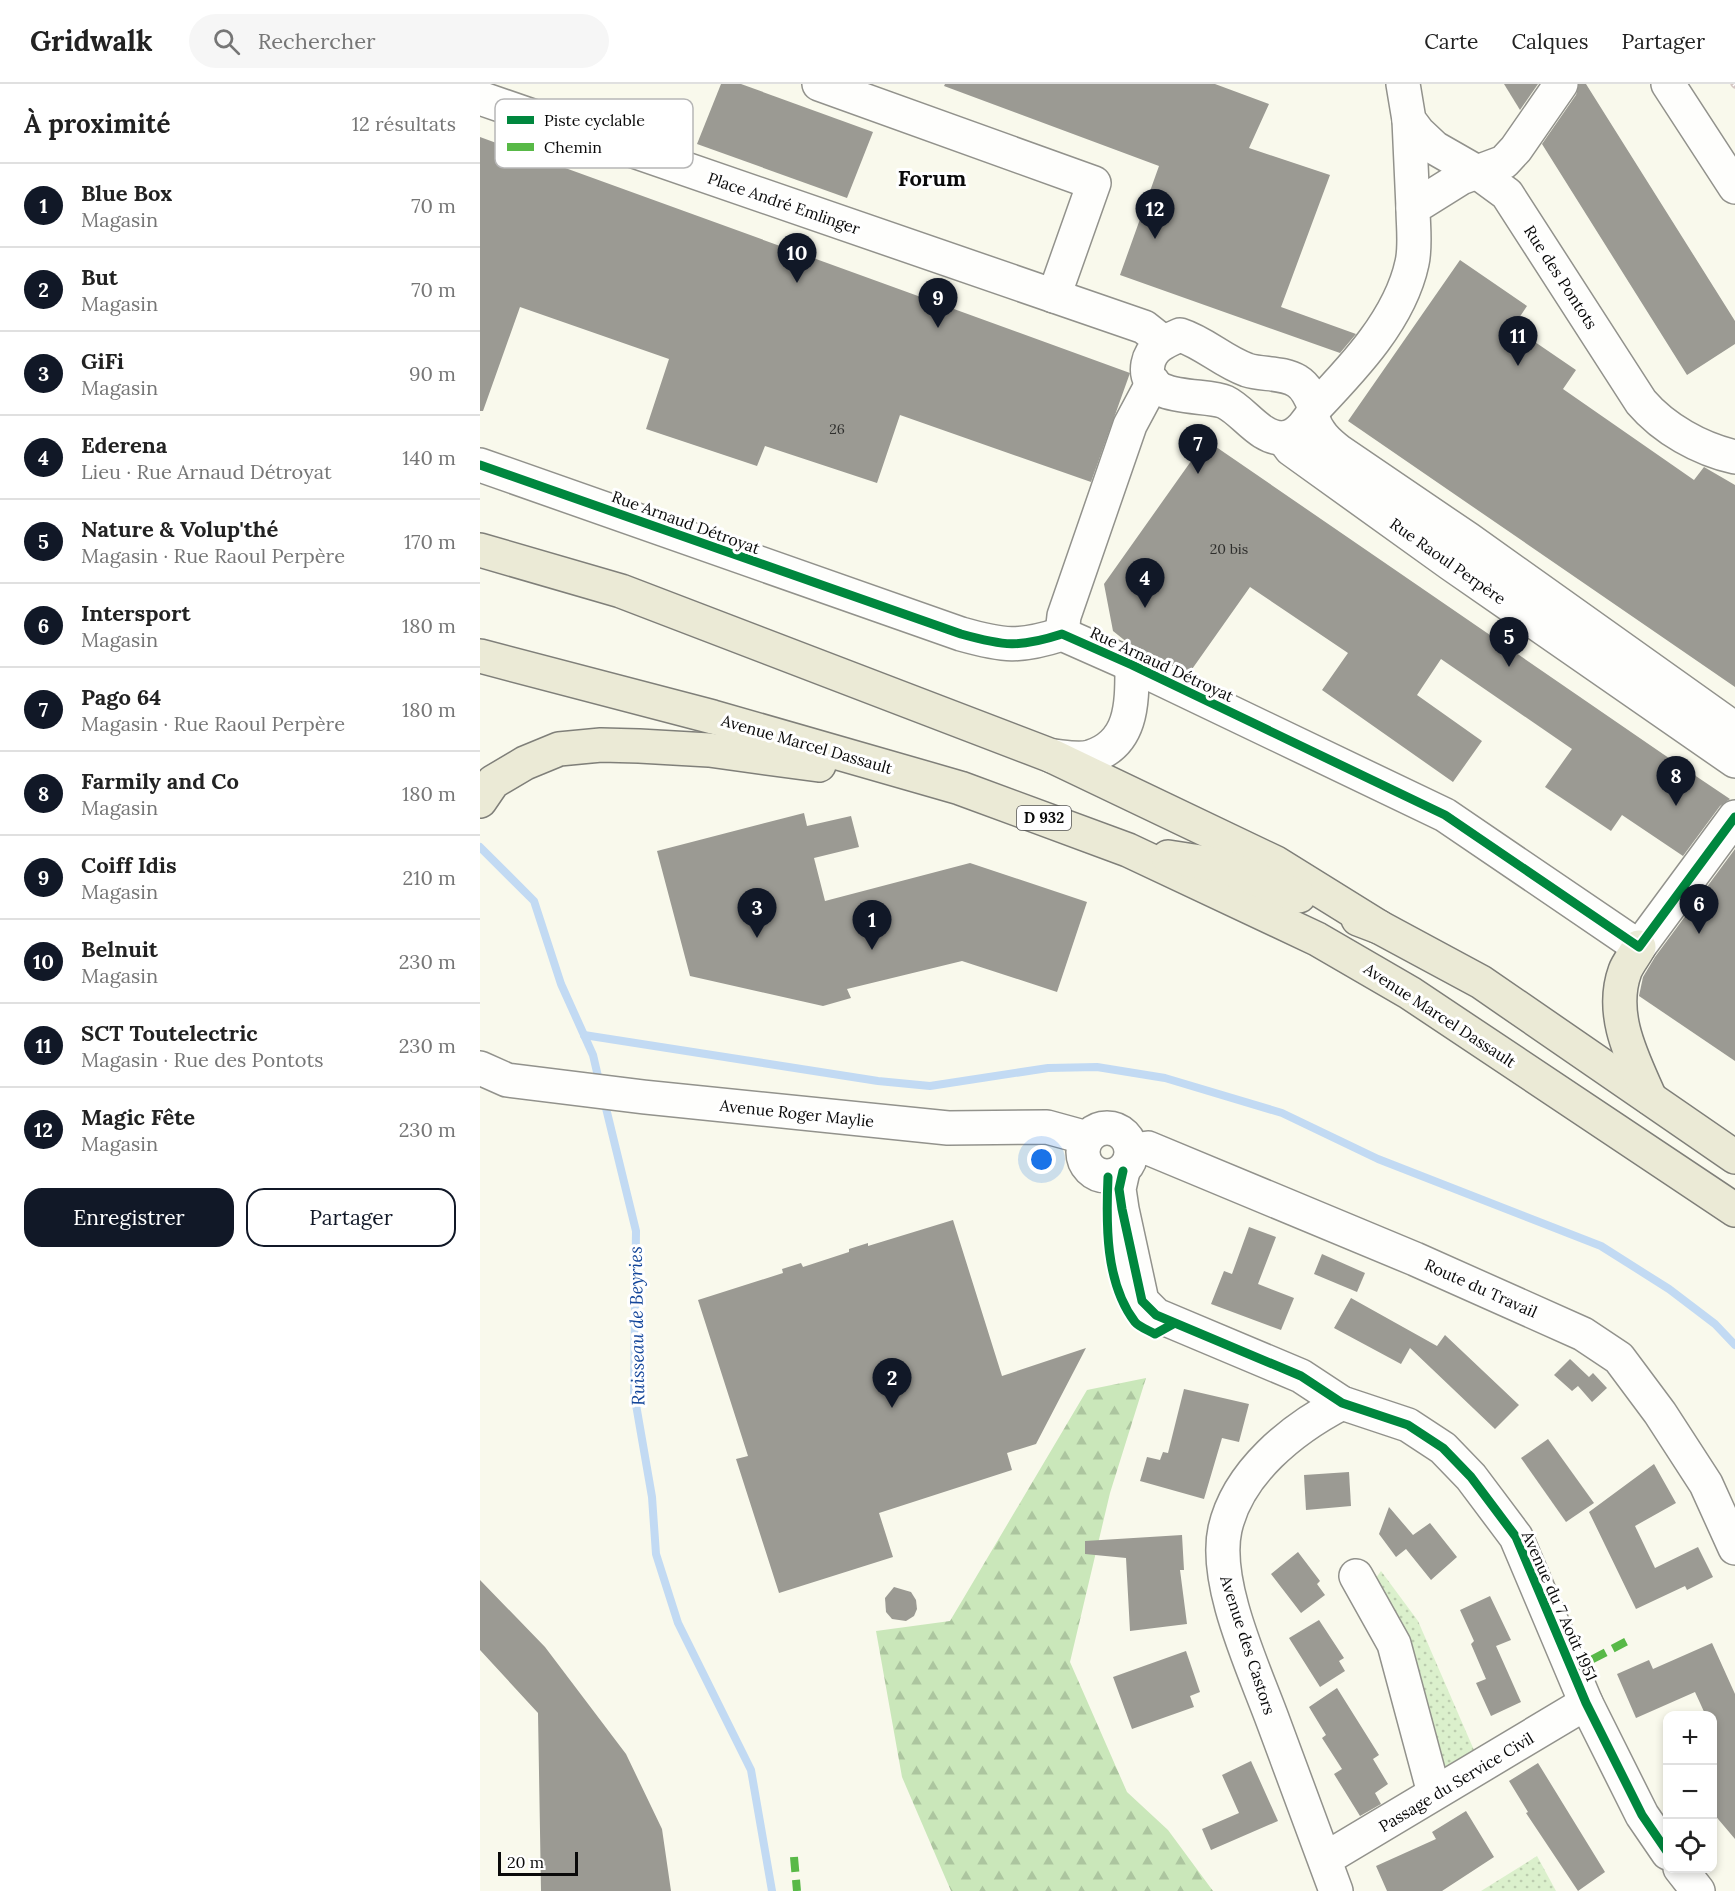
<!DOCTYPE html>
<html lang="fr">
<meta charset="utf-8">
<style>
body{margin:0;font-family:Lora,serif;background:#f6f6f6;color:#222}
.controls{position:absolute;right:18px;bottom:18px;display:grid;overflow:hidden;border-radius:12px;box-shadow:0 3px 9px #0003}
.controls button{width:54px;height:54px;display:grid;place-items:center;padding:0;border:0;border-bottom:2px solid #e0e0e0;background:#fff;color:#222;font:30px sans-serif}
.scale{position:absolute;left:18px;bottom:15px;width:80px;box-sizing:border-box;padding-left:6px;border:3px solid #0a0a0a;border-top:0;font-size:16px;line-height:21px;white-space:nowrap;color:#0a0a0a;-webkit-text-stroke:4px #fff;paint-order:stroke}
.you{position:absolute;left:562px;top:1076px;width:21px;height:21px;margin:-15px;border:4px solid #fff;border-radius:50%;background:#1a73e8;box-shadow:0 0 0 9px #1a73e833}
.badge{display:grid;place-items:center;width:39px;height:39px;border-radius:50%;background:#111827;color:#fff;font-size:20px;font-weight:700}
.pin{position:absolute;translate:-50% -50px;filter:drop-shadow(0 2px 3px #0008)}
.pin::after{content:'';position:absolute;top:32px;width:21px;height:18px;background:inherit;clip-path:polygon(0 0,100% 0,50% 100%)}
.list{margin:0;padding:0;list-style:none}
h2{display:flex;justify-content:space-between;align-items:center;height:78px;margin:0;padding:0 24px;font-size:26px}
h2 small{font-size:20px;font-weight:400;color:#767676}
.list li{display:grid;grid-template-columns:39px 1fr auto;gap:18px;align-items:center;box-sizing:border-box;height:84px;padding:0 24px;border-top:2px solid #e0e0e0}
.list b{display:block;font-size:22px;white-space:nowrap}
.list p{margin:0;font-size:20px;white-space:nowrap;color:#767676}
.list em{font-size:20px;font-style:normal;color:#767676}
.actions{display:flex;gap:12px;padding:18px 24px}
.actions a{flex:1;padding:14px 0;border:2px solid #111827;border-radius:18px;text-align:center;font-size:21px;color:#111827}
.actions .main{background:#111827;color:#fff}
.icon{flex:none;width:33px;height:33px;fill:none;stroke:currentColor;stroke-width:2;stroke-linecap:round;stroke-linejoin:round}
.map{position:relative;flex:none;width:1255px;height:1807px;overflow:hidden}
header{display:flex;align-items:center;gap:36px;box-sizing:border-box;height:84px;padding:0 30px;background:#fff;border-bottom:2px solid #e0e0e0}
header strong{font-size:28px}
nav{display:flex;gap:33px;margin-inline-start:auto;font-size:21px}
.search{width:420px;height:54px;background:#f6f6f6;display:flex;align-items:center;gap:15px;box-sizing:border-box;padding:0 21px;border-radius:33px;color:#767676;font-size:22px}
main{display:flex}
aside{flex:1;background:#fff}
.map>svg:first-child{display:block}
.grass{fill:url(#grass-dots)}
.forest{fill:url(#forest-firs)}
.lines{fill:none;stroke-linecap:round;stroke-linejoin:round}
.stream{stroke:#c2daf3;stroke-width:8}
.building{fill:#9b9a93}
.minor-casing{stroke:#92928c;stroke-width:36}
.major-casing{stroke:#7f7f79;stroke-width:36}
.minor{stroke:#fefefc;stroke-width:33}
.major{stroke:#ebead6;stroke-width:33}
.rail-casing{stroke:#d5c6c2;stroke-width:7}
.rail{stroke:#fff;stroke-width:4.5;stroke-dasharray:14;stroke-linecap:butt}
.quiet{stroke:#58b947;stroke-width:8;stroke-dasharray:15 8;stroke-linecap:butt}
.cycleway-casing{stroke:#fff;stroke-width:13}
.cycleway{stroke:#00873e;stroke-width:9}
.labels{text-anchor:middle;stroke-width:6;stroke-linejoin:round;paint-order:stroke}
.number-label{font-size:14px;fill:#2e2e2c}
.shield{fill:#fff;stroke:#545454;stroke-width:1.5}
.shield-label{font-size:15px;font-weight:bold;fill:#0a0a0a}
.street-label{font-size:16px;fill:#0a0a0a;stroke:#fff}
.water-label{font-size:18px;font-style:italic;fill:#14469a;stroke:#fff}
.district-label{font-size:22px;font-weight:bold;fill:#0a0a0a;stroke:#fff}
.key{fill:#fff;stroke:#b6b6b6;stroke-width:1.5}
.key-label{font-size:16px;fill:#0a0a0a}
</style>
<header>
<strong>Gridwalk</strong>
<div class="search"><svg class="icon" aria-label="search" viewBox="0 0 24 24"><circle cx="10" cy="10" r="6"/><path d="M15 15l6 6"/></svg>Rechercher</div>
<nav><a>Carte</a><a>Calques</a><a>Partager</a></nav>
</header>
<main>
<aside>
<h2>À proximité<small>12 résultats</small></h2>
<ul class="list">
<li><span class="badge">1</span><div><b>Blue Box</b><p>Magasin</p></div><em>70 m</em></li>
<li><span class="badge">2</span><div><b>But</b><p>Magasin</p></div><em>70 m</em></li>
<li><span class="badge">3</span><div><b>GiFi</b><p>Magasin</p></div><em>90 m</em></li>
<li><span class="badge">4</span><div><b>Ederena</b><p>Lieu · Rue Arnaud Détroyat</p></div><em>140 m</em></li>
<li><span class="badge">5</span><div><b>Nature &amp; Volup'thé</b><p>Magasin · Rue Raoul Perpère</p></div><em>170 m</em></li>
<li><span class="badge">6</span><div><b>Intersport</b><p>Magasin</p></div><em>180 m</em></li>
<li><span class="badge">7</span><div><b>Pago 64</b><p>Magasin · Rue Raoul Perpère</p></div><em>180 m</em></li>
<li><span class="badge">8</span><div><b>Farmily and Co</b><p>Magasin</p></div><em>180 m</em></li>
<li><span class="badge">9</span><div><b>Coiff Idis</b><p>Magasin</p></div><em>210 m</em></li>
<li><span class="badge">10</span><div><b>Belnuit</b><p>Magasin</p></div><em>230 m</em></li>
<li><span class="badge">11</span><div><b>SCT Toutelectric</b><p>Magasin · Rue des Pontots</p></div><em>230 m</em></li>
<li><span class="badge">12</span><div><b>Magic Fête</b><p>Magasin</p></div><em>230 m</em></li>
</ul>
<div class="actions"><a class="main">Enregistrer</a><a>Partager</a></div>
</aside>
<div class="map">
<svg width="1255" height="1807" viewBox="0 0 1255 1807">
<defs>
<pattern id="grass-dots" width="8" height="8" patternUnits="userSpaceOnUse" patternTransform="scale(1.5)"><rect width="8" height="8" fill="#dbf0cc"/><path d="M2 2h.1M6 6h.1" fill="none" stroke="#bbccae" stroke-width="1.8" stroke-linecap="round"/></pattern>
<pattern id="forest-firs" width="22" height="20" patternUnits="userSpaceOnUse" patternTransform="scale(1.5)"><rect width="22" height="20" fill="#cae7ba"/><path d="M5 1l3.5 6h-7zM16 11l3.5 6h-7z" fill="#acc59f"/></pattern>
</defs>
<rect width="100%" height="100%" fill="#f9f9ec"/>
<!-- grass -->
<g class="grass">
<path d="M 901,1487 L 938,1537 L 997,1673 L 965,1693 L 890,1502 Z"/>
<path d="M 1057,1772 L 1076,1807 L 1001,1807 Z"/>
</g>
<!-- forest -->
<path class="forest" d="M 666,1294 L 630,1409 L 590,1578 L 647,1708 L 688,1746 L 733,1807 L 471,1807 L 422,1693 L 396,1547 L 470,1537 L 607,1306 Z"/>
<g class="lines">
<!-- stream -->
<g class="stream">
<path d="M 0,763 L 54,817 L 81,900 L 113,971 L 120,1001"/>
<path d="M 104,951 L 398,997 L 450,1002 L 568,984 L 617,983 L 685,994 L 802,1029 L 898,1075 L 1121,1162 L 1189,1205 L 1235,1240 L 1255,1261"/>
<path d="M 124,1016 L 156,1147 L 154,1309 L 172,1413 L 176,1470 L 198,1539 L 271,1686 L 292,1807"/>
</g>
</g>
<!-- building -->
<g class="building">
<path d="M 241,0 L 261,0 L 393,48 L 367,114 L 217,60 Z"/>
<path d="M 465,0 L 735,0 L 789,20 L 769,64 L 850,91 L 801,223 L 876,250 L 860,269 L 640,191 L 679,82 L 464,2 Z"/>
<path d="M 1024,0 L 1058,0 L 1040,26 Z"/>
<path d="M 1099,0 L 1106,0 L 1255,237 L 1255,260 L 1207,291 L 1062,60 L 1096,11 Z"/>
<path d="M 0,53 L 650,289 L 611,398 L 420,331 L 397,399 L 285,362 L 277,382 L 166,345 L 189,275 L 40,223 L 3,327 L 0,327 Z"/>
<path d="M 980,176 L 1047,222 L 1033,243 L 1096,286 L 1083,305 L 1214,396 L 1224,383 L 1255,401 L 1255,603 L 868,337 Z"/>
<path d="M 726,356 L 1183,670 L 1250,715 L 1240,722 L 1203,772 L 1142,731 L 1131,747 L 1065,703 L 1092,665 L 961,575 L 937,611 L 1002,657 L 973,698 L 842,606 L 868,569 L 770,503 L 710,588 L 648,559 L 633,547 L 624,500 Z"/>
<path d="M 324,729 L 327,742 L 371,732 L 379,763 L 334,774 L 345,817 L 490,779 L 607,818 L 577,908 L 482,877 L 367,905 L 371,914 L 343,922 L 210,892 L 177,767 Z"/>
<path d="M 1255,765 L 1255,977 L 1159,912 L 1163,893 L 1175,873 Z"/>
<path d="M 473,1136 L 522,1292 L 606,1264 L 556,1360 L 527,1369 L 532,1386 L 399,1429 L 413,1473 L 299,1509 L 256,1375 L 268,1372 L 218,1216 L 303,1189 L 302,1185 L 321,1179 L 323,1183 L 369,1168 L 369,1165 L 388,1159 L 388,1162 Z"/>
<path d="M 769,1143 L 796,1153 L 778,1200 L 814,1214 L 801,1246 L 731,1220 L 744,1187 L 752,1190 Z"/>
<path d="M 842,1170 L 885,1189 L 877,1208 L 834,1190 Z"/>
<path d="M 871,1214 L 957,1262 L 965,1251 L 1039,1321 L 1015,1345 L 930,1264 L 921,1280 L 854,1244 Z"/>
<path d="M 1090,1275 L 1109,1293 L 1113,1289 L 1127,1304 L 1112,1318 L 1098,1302 L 1092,1307 L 1074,1291 Z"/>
<path d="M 704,1305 L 769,1320 L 759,1358 L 742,1354 L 724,1415 L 660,1397 L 667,1373 L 680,1376 L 683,1368 L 688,1369 Z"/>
<path d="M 1068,1355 L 1114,1419 L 1086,1438 L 1041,1374 Z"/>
<path d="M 1174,1380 L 1196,1419 L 1155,1442 L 1175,1484 L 1218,1463 L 1233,1493 L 1207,1506 L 1205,1502 L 1156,1525 L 1109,1428 Z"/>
<path d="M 869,1388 L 871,1422 L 826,1426 L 824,1391 Z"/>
<path d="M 909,1423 L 933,1451 L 950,1439 L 977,1473 L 951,1496 L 926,1465 L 916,1473 L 899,1450 Z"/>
<path d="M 702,1451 L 704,1486 L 700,1486 L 707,1540 L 650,1547 L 646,1474 L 605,1470 L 605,1457 Z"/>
<path d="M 818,1468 L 840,1497 L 837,1500 L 845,1511 L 821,1529 L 791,1490 Z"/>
<path d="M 0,1496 L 65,1563 L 146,1670 L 182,1745 L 191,1807 L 61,1807 L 58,1629 L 0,1566 Z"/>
<path d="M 414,1503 L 431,1508 L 436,1516 L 437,1525 L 434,1532 L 426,1537 L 412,1535 L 406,1528 L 405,1514 Z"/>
<path d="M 1010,1512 L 1031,1556 L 1016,1562 L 1041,1618 L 1011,1632 L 996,1599 L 1006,1595 L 991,1560 L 994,1557 L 980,1526 Z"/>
<path d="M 839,1536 L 864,1574 L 859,1577 L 865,1587 L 840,1603 L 809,1554 Z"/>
<path d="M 1232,1559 L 1255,1610 L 1255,1755 L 1233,1729 L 1233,1632 L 1226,1632 L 1215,1608 L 1156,1634 L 1137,1590 L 1169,1576 L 1173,1585 Z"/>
<path d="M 706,1567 L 720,1608 L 710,1612 L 714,1623 L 652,1645 L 633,1593 Z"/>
<path d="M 857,1604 L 899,1671 L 893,1675 L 908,1700 L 895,1709 L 901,1720 L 880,1732 L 854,1690 L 862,1685 L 842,1654 L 846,1651 L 829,1623 Z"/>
<path d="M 771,1677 L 798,1737 L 731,1766 L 722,1745 L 759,1729 L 742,1691 Z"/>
<path d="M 1058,1679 L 1125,1788 L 1098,1807 L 1046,1729 L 1048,1728 L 1029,1697 Z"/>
<path d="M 986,1727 L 1014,1773 L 962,1807 L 907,1807 L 896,1782 L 956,1755 L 952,1748 Z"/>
</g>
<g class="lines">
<defs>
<g id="minor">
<path d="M 339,0 L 614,99 L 574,212"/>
<path d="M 923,0 L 929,36 L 938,48 L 955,64 L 997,88 L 1027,110 L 1161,318 C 1184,345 1220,365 1255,373"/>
<path d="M 1188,0 L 1255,103"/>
<path d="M 0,14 L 664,243 L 683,258"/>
<path d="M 929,36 L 933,124"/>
<path d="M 700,251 C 725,259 742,277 767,286 C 782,291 803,288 817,297 C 827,303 831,314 835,324 C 830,336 818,353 803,354 C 780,355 764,327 745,318 C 725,309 661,319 668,280 C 671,263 686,257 700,251 Z"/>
<path d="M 835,324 C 874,283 920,235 932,179 C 936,162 933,141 933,124 L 981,94 L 1024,78 L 1036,65 L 1081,0"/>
<path d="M 832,332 C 837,349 847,358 860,368 L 988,455 L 1255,645"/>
<path d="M 803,354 L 811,365 L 971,480 L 1255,677"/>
<path d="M 0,381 L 481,550 C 524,562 539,564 582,550 L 652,581 L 965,731 L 1159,863 L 1255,733"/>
<path d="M 582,550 L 584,532 L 650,341 L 673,298"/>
<path d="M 572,672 C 584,673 599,676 610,673 C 653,660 652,619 652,581"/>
<path d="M 0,984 L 27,996 L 164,1013 L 468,1044 L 567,1043 L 607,1054"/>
<circle cx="627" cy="1068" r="24"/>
<path d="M 652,1066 L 668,1064 L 935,1175 L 1103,1250 L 1139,1274 L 1180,1329 L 1226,1400 L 1255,1464"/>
<path d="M 643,1087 L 639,1105 L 642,1125 L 662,1217 L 676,1231 L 821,1292 L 862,1319 L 928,1341 L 963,1364 L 991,1393 L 1036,1453 L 1106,1619 L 1162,1731 L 1188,1769"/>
<path d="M 876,1492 L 914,1560 L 954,1709"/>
<path d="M 845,1775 L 1106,1619"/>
<path d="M 1200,1784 L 1218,1807"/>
<path d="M 856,1807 C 835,1750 814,1693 793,1637 C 774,1585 733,1499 745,1445 C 758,1388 812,1345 862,1319"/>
</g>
<g id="major">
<path d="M 0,466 L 141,507 L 572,672 L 796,779 L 899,843"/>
<path d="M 0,572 L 233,633 L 480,704 L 648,766 L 837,855 L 930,909 L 1255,1126"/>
<path d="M 0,717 L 13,698 L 45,679 L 79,665 L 121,661 L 159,662 L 229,666 L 339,681"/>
<path d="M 688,773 L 740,781 L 819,812"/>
<path d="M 878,835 L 899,843 L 1001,898 L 1255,1073"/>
<path d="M 1159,863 C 1155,871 1148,879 1145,887 C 1129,931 1153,975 1170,1014"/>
</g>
</defs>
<!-- minor casing -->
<use href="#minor" class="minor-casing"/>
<!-- major casing -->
<use href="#major" class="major-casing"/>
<!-- minor -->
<use href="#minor" class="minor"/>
<!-- major -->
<use href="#major" class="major"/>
<defs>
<path id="rail" d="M 1254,0 L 1255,1"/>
</defs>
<!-- rail casing -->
<use href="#rail" class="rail-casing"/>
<!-- rail -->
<use href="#rail" class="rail"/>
<!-- quiet -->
<g class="quiet">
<path d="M 1092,1586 L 1153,1554"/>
<path d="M 314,1773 L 317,1807"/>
</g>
<defs>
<g id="cycleway">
<path d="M 0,381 L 481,550 C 524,562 539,564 582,550 L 652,581 L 965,731 L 1159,863 L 1255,733"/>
<path d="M 643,1087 L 639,1105 L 642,1125 L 662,1217 L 676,1231 L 821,1292 L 862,1319 L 928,1341 L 963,1364 L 991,1393 L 1036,1453 L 1106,1619 L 1162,1731 L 1188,1769"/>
<path d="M 628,1093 C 626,1139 625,1199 655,1238 C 659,1243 668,1246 675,1250 L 693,1240"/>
</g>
</defs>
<!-- cycleway casing -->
<use href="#cycleway" class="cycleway-casing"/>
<!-- cycleway -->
<use href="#cycleway" class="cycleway"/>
</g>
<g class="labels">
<!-- number labels -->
<g class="number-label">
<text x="357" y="350">26</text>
<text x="749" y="470">20 bis</text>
</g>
<!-- shield labels -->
<rect class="shield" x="537" y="722" width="54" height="24" rx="4.5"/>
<g class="shield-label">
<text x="564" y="739">D 932</text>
</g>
<!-- street labels -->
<g class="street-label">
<text transform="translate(304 119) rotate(19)" y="6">Place André Emlinger</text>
<text transform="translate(1081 193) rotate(57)" y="6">Rue des Pontots</text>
<text transform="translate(206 438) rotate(20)" y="6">Rue Arnaud Détroyat</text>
<text transform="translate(968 477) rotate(35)" y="6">Rue Raoul Perpère</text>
<text transform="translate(682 580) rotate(25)" y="6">Rue Arnaud Détroyat</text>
<text transform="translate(327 660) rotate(16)" y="6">Avenue Marcel Dassault</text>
<text transform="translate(960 931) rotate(33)" y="6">Avenue Marcel Dassault</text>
<text transform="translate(317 1029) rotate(6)" y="6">Avenue Roger Maylie</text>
<text transform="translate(1001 1204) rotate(24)" y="6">Route du Travail</text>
<text transform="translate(1080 1522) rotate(66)" y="6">Avenue du 7 Août 1951</text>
<text transform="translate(768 1561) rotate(72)" y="6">Avenue des Castors</text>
<text transform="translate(976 1698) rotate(-31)" y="6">Passage du Service Civil</text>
</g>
<!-- water labels -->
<g class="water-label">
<text transform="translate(157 1242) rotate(-91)" y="6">Ruisseau de Beyries</text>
</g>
<!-- district labels -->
<g class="district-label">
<text x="452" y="102">Forum</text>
</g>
</g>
<!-- legend -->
<rect x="15" y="15" width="198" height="69" rx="9" class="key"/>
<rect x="27" y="32" width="27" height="8" fill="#00873e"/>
<rect x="27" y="59" width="27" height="8" fill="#58b947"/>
<g class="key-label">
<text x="64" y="42">Piste cyclable</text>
<text x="64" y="69">Chemin</text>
</g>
</svg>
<div class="controls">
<button>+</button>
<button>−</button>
<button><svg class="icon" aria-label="locate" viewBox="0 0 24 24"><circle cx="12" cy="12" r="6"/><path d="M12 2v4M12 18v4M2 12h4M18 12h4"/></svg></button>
</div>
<div class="scale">20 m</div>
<div class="you"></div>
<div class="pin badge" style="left:392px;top:866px">1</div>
<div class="pin badge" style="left:412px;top:1324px">2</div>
<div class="pin badge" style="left:277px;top:854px">3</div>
<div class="pin badge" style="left:665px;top:524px">4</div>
<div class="pin badge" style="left:1029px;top:583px">5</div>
<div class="pin badge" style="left:1219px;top:850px">6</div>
<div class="pin badge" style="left:718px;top:390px">7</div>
<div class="pin badge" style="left:1196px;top:722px">8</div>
<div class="pin badge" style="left:458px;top:244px">9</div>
<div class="pin badge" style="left:317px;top:199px">10</div>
<div class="pin badge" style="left:1038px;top:282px">11</div>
<div class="pin badge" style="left:675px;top:155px">12</div>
</div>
</main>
